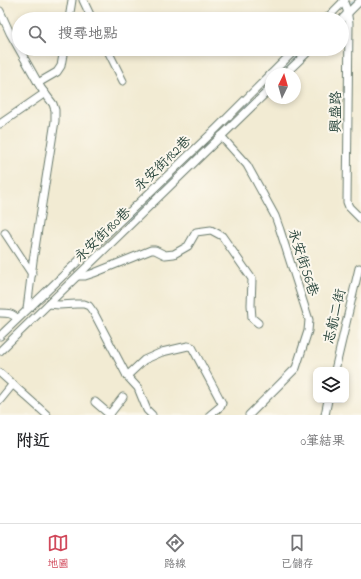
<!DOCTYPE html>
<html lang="zh-TW">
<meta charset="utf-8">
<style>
body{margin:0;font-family:"Indie Flower","LXGW WenKai TC",sans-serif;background:#f2f2f2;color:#202124}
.controls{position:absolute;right:12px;bottom:12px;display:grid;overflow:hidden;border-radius:8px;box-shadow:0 2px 6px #0003}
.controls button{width:36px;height:36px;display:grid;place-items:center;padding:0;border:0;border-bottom:1px solid #e0e0e0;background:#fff;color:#202124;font:20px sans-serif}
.compass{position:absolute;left:265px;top:68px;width:36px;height:36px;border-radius:50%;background:#fff;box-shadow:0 2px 6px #0003;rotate:5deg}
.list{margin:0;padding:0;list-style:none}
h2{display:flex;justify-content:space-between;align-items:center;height:52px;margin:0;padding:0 16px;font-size:17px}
h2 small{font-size:13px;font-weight:400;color:#757577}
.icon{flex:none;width:22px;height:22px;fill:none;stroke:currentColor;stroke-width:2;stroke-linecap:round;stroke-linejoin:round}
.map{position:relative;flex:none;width:361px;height:415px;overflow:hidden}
.search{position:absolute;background:#fff;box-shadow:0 2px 6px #0003;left:12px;right:12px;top:12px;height:44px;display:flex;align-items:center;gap:10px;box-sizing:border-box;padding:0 14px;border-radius:22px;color:#757577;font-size:15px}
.sheet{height:108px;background:#fff}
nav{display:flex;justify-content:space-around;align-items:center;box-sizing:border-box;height:56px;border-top:1px solid #e0e0e0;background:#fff;font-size:11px;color:#757577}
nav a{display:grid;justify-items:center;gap:2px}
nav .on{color:#d1495b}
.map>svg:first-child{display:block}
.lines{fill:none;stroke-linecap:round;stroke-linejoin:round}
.stream{stroke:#4ea5cb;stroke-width:1.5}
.minor-casing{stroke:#697a6c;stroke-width:9}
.minor{stroke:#fff;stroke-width:7}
.labels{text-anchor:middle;stroke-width:4;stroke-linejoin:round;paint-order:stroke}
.street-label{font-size:14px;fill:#1f3d34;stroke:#fbf7ec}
</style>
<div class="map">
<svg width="361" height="415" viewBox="0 0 361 415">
<rect width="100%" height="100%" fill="#fbf7ec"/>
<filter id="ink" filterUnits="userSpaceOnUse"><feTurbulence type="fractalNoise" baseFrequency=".025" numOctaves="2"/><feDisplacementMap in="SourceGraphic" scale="8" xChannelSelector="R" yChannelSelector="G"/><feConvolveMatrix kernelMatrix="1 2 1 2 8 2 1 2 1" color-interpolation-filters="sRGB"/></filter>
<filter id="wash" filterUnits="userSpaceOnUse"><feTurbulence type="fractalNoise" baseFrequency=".012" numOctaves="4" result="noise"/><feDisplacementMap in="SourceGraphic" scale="16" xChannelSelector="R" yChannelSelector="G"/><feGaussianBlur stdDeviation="0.9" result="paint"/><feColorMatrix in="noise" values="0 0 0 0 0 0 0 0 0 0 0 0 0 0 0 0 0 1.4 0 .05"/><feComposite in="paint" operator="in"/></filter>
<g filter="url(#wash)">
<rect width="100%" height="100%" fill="#f2ebd3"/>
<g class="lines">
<!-- stream -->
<g class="stream">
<path d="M 348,7 L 355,0"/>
<path d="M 337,19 L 344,11"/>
<path d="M 280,74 L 306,49"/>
<path d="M 125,225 L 271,83"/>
</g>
</g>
</g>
<g filter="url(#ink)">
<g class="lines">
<defs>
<g id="minor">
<path d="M 83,0 L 92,19"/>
<path d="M 343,0 L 347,10 L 349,23 L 347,202 L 349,207 L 361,219"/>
<path d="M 0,11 L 10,33 L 41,88 L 53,104 L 55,110 L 55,121 L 33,261 L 27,309"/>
<path d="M 69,19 L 72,0"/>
<path d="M 326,19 L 345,0"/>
<path d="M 342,19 L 361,0"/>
<path d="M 107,49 L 123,81"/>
<path d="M 271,74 L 296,49"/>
<path d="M 285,74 L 311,49"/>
<path d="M 38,83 L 57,72 L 61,66 L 64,49"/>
<path d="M 0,124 L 45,93"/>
<path d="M 221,136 L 247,165 L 275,216 L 280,230 L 309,320 L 308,331 L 296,368 L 249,415"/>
<path d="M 5,233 L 32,274"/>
<path d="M 78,276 L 85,276 L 94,273 L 151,250 L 155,250 L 165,255 L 174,254 L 188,246 L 196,232 L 211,230 L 222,236 L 252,279 L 251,305 L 252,318 L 258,323"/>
<path d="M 49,304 L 59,305 L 76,304 L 84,304 L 89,306 L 94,313 L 127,376 L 144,360 L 162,352 L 188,346 L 192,347 L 222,403 L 221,406 L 210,415"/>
<path d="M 0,313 C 7,313 13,313 17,319"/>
<path d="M 0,336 L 216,129 L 271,74"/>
<path d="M 0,351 L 271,88"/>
<path d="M 335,370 L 359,268"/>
<path d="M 0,373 L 47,415"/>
<path d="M 127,376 L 138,388 L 147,410 L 152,415"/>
<path d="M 0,400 L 13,384"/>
<path d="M 95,402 L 110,415"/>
<path d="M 109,415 L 123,397"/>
<path d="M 325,415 L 328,400"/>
</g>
</defs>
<!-- minor casing -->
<use href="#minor" class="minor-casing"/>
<!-- minor -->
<use href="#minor" class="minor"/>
</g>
</g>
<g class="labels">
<!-- street labels -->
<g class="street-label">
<text transform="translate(335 112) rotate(-89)" y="5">興盛路</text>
<text transform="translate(162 163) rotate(-44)" y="5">永安街182巷</text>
<text transform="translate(102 234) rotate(-44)" y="5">永安街180巷</text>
<text transform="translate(304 262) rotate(72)" y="5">永安街56巷</text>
<text transform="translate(334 316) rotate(-77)" y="5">志航二街</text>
</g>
</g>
</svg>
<div class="controls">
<button><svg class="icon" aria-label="layers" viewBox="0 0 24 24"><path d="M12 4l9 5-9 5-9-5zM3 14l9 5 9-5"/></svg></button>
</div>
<svg class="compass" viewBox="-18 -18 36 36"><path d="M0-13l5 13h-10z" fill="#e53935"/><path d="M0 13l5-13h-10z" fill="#757577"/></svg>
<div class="search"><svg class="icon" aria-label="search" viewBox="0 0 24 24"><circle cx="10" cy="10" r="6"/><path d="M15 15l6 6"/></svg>搜尋地點</div>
</div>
<section class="sheet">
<h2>附近<small>0筆結果</small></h2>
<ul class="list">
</ul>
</section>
<nav>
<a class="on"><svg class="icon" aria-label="map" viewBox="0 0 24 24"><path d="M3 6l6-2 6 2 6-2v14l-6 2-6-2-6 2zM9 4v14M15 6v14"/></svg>地圖</a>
<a><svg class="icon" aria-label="directions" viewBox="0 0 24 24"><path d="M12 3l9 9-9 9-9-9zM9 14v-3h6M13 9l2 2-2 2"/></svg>路線</a>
<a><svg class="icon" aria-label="saved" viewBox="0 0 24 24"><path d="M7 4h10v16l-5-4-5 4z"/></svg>已儲存</a>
</nav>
